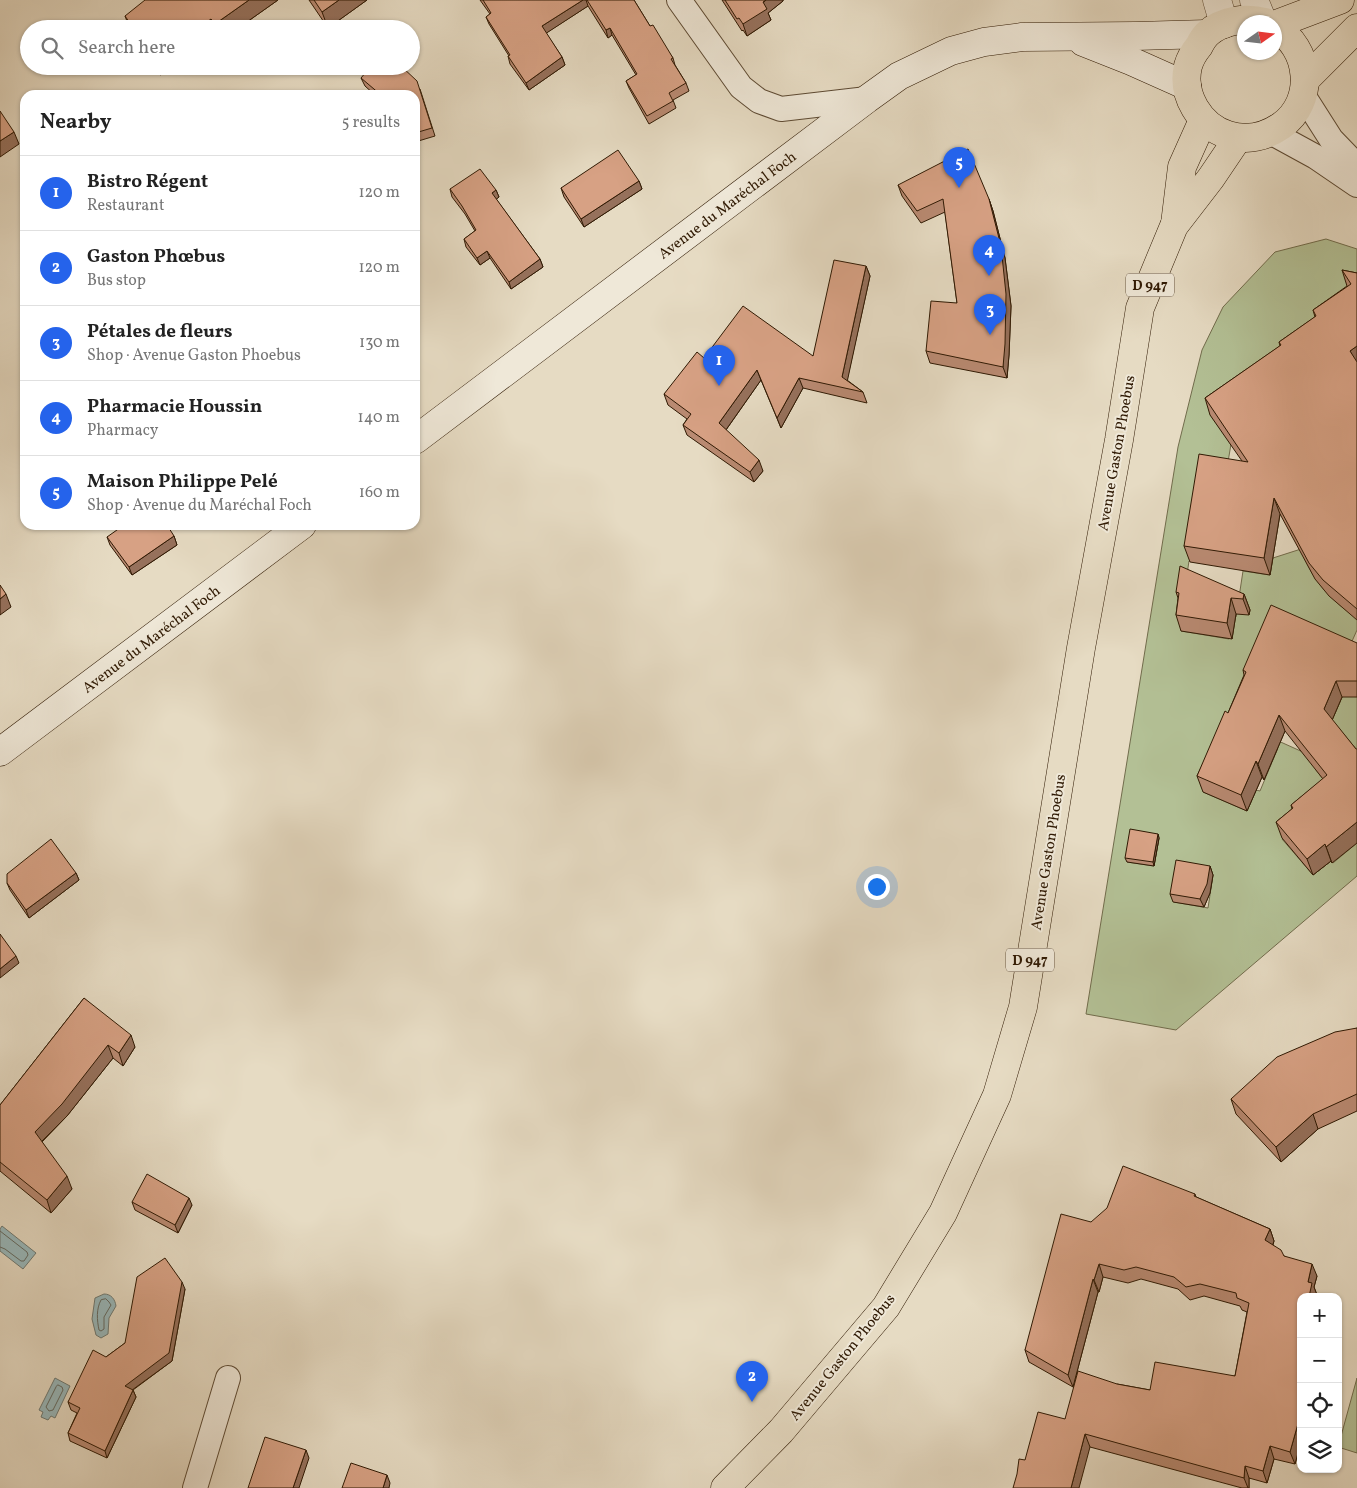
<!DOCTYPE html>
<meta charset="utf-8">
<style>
body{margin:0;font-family:Vollkorn,serif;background:#f2f2f2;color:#222}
.controls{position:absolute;right:15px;bottom:15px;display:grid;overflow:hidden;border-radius:10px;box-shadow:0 1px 4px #0004}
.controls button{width:45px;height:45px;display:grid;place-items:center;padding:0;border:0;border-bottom:1px solid #e0e0e0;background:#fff;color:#222;font:25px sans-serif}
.compass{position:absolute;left:1237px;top:15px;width:45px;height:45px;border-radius:50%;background:#fff;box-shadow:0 1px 4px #0004;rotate:76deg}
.you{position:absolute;left:876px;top:886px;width:18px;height:18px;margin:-12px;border:4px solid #fff;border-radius:50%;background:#1a73e8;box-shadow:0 0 0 8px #1a73e833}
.badge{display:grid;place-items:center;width:32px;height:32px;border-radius:50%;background:#2563eb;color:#fff;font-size:16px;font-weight:700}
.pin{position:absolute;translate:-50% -41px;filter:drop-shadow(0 1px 2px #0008)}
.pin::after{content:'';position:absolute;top:26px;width:18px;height:15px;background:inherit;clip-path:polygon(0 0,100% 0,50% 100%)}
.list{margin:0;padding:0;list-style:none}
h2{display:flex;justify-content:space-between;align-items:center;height:65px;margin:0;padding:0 20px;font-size:21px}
h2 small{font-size:16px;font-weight:400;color:#767676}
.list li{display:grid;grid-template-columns:32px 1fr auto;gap:15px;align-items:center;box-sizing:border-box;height:75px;padding:0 20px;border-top:1px solid #e0e0e0}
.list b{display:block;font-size:19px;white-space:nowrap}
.list p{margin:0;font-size:16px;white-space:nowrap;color:#767676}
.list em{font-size:16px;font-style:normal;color:#767676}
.icon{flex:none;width:28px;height:28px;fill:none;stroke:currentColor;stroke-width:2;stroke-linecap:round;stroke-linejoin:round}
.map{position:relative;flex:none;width:1357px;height:1488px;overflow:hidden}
.search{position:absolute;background:#fff;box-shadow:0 1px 4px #0004;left:20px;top:20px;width:400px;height:55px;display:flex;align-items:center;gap:12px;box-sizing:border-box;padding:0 18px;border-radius:28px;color:#767676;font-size:19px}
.panel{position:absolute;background:#fff;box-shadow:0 1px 4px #0004;left:20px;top:90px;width:400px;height:440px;border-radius:15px}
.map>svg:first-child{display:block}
.green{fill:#b3c095;stroke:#716c4c;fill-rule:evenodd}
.water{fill:#99b9bc;stroke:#6f7972}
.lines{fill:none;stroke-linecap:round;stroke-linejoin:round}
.shore{stroke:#646960;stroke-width:1}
.minor-casing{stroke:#5d4a33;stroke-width:26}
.tertiary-casing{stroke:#5d4a33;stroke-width:29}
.secondary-casing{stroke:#2f1903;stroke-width:29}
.primary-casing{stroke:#2f1903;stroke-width:29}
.minor{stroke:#efe8d8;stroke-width:24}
.tertiary{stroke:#efe8d8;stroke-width:28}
.secondary{stroke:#efe8d8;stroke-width:28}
.primary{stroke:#e6dbc3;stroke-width:28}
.wall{fill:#b98a72;stroke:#2f1903}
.shaded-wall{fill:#96715c;stroke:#2f1903}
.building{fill:#d7a184;stroke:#2f1903}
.labels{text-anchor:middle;stroke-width:4;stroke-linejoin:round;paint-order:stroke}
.shield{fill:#efe8d8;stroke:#695743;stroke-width:1}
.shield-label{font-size:14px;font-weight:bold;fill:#2f1903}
.street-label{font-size:15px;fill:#2f1903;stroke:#efe8d8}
</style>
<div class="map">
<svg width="1357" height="1488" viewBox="0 0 1357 1488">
<rect width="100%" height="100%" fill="#e6dbc3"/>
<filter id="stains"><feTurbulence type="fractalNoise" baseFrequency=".004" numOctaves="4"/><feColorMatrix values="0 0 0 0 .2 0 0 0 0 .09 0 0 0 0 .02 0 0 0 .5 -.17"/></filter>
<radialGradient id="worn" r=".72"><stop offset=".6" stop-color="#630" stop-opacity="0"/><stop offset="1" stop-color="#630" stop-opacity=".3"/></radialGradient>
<!-- green -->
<g class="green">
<path d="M 1326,239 L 1357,249 L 1357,291 L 1353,294 L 1357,300 L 1319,326 L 1322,332 L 1285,358 L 1287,362 L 1211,415 L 1224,434 L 1232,429 L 1233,432 L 1226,474 L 1204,470 L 1197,517 L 1203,518 L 1196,562 L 1189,561 L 1182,608 L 1185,609 L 1181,631 L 1229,639 L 1232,617 L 1236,617 L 1243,571 L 1270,575 L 1273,558 L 1301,549 C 1311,579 1330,600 1357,618 L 1357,630 L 1349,648 L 1342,652 L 1336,660 L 1333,669 L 1335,680 L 1319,716 L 1296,706 L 1315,664 L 1312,662 L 1321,641 L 1277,622 L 1268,642 L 1264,642 L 1246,685 L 1252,688 L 1234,729 L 1228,727 L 1209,769 L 1212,771 L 1203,792 L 1247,811 L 1256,790 L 1260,791 L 1278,748 L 1271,745 L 1274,739 L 1305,753 L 1307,749 L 1316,754 L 1326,762 L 1316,770 L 1333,792 L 1297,821 L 1299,824 L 1282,839 L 1313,875 L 1331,861 L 1333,863 L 1357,843 L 1357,876 L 1176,1030 L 1086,1014 L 1178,447 L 1202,350 L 1223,307 L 1275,252 ZM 1132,834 L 1159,838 L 1154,866 L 1127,862 ZM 1179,869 L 1213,875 L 1208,908 L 1174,902 Z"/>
<path d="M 1344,693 L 1357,697 L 1357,759 L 1323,741 Z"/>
<path d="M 1357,1378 L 1357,1453 L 1338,1447 Z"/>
</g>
<!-- water -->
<g class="water">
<path d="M 2,1226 L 36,1253 L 23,1269 L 0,1251 L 0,1229 Z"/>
<path d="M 104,1294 C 111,1294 115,1299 116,1306 L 109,1318 L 108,1334 L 101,1338 L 96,1335 L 92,1319 L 95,1298 Z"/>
<path d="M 55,1378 L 70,1386 L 55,1418 L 51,1416 L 48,1420 L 41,1417 L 43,1412 L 39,1410 Z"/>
</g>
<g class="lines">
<!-- shore -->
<g class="shore">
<path d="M 0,1231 L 27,1252 L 28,1255 L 24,1261 L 21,1261 L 5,1249 L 0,1247"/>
<path d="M 106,1299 L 109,1302 L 111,1305 L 104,1317 L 104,1329 L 101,1331 L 99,1330 C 97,1320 96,1309 101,1300 Z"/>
<path d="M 58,1385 L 62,1387 L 63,1390 L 53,1410 L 49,1411 L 46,1407 L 56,1387 Z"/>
</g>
<defs>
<g id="minor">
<path d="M 679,0 L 741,87 L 759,101 L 781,109 L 867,99"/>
<path d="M 1303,95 L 1331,139 L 1357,166"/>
<path d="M 1272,133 L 1316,157 L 1357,185"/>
<path d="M 195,1488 L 228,1378"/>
</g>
<g id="tertiary">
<path d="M 1217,0 L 1224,24"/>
<path d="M 1254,0 L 1263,22"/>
</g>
<g id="secondary">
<path d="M 1083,42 L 1131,61 L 1187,86"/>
<path d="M 415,440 L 867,99 L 899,76 L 951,51 L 984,42 L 1022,37 L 1136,36 L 1207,34"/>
<path d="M 0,752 L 302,525"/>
</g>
<g id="primary">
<path d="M 1265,22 C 1246,17 1222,20 1207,34 C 1204,37 1201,42 1199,46 C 1194,52 1190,59 1188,66 C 1181,95 1200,126 1228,135 C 1247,141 1265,137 1281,126 C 1316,102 1311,47 1274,27"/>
<path d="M 1274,25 L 1340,0"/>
<path d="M 1305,80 L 1357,28"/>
<path d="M 1175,224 L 1182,167 L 1203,120"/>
<path d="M 725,1488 L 781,1431 L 886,1307 L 943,1213 L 997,1095 L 1023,1007 L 1081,648 L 1119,440 L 1140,308 L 1174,226 L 1211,178 L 1238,138"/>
</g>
</defs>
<!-- minor casing -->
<use href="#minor" class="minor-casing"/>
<!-- tertiary casing -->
<use href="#tertiary" class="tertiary-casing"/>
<!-- secondary casing -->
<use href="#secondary" class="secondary-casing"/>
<!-- primary casing -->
<use href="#primary" class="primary-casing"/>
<!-- minor -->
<use href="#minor" class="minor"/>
<!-- tertiary -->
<use href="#tertiary" class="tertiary"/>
<!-- secondary -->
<use href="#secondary" class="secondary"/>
<!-- primary -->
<use href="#primary" class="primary"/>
</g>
<!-- wall -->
<g class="wall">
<path d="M 278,0 L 237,29 L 130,29 L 125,16 Z"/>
<path d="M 309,0 L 367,0 L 328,28 Z"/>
<path d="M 480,0 L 634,0 L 650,26 L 673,58 L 675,65 L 686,83 L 689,91 L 673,100 L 676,108 L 649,124 L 629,88 L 626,81 L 636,75 L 612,35 L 608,38 L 588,6 L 546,33 L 562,57 L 565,65 L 529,90 L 510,64 L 508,56 L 509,56 L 489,24 L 486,17 L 490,14 Z"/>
<path d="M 722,0 L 783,0 L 783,1 L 768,13 L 771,20 L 747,36 L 743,30 L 742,31 Z"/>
<path d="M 154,66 L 172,66 L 160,75 Z"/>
<path d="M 361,78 L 420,89 L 435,136 L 415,142 L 415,95 L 375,95 L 365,86 Z"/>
<path d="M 639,181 L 642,189 L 584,227 L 564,197 L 561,188 Z"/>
<path d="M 898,185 L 989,199 L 993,211 L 1005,258 L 1011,306 L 1009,355 L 1007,378 L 930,363 L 926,351 L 957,303 L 945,212 L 921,223 L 902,196 Z"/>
<path d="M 450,189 L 496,190 L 499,197 L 496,199 L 540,259 L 543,267 L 511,289 L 490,258 L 480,265 L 466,247 L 464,239 L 475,231 L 465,214 L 452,197 Z"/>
<path d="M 866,266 L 870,276 L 847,380 L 863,392 L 867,403 L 803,388 L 781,428 L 761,380 L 726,430 L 763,471 L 754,482 L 687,435 L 683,425 L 687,419 L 668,405 L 664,394 L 704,358 L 813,356 Z"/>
<path d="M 1342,270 L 1357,273 L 1357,620 L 1329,596 L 1315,579 L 1280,514 L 1270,575 L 1190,562 L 1184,546 L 1242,461 L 1210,415 L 1205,398 L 1280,346 L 1279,342 L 1315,317 L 1313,310 L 1347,286 Z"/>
<path d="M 174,536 L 177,545 L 132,575 L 110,545 L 107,537 Z"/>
<path d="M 1176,592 L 1244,594 L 1250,610 L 1249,615 L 1236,614 L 1232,639 L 1181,631 L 1176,615 L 1178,598 Z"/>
<path d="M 1357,643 L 1357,697 L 1342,697 L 1332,720 L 1356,749 L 1332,863 L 1331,861 L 1313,875 L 1282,838 L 1276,822 L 1292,809 L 1291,805 L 1323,779 L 1285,731 L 1264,780 L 1262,777 L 1247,811 L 1203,792 L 1197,776 L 1228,713 L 1244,675 L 1243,670 Z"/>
<path d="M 1158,834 L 1159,838 L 1154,866 L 1127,862 L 1125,858 Z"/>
<path d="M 1210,866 L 1213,875 L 1210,893 L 1204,907 L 1173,902 L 1170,894 Z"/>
<path d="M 76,873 L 79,880 L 29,918 L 10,890 L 7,883 Z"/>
<path d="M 84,998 L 135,1047 L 123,1066 L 113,1058 L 67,1116 L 42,1142 L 72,1189 L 51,1213 L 0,1171 L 0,1105 Z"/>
<path d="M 1357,1028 L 1357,1111 L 1318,1129 L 1281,1162 L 1236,1114 L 1231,1099 Z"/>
<path d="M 1195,1194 L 1196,1197 L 1270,1229 L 1274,1241 L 1273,1245 L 1284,1256 L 1317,1276 L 1314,1287 L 1317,1295 L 1317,1297 L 1301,1297 L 1301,1442 L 1295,1464 L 1274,1459 L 1267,1483 L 1249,1478 L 1249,1488 L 1242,1488 L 1090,1447 L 1025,1460 L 1065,1419 L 1117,1384 L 1150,1390 L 1235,1376 L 1247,1312 L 1242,1310 L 1240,1306 L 1204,1296 L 1190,1300 L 1178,1289 L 1141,1279 L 1128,1283 L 1103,1277 L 1099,1292 L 1098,1292 L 1073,1387 L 1029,1362 L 1025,1350 L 1091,1222 Z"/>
<path d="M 132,1202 L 192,1205 L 178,1233 L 135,1210 Z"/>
<path d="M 185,1289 L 172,1361 L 133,1390 L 136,1397 L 107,1458 L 70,1441 L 68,1433 L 77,1413 L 71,1410 L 68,1402 L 106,1357 L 125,1343 Z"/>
</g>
<!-- shaded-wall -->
<g class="shaded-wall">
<path d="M 249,0 L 278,0 L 237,29 L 216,29 L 215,24 Z"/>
<path d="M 339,0 L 367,0 L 328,28 L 322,12 Z"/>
<path d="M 583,0 L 586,0 L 588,6 L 545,34 L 542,26 Z"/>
<path d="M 766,0 L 783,0 L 783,1 L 768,13 L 771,20 L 747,36 L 743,24 Z"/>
<path d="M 211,19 L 214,29 L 197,29 Z"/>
<path d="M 610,28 L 612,35 L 608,38 L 606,30 Z"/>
<path d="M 562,57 L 565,65 L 529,90 L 526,83 Z"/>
<path d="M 157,66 L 172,66 L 160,75 Z"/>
<path d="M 14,132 L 19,144 L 0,157 L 0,141 Z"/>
<path d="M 639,181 L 642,189 L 584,227 L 581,219 Z"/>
<path d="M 496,190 L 499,197 L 494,201 L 492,193 Z"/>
<path d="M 989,199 L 993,211 L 1005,258 L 1011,306 L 1009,355 L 1007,378 L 1003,367 Z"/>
<path d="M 487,251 L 490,258 L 480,265 L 477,258 Z"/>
<path d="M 540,259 L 543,267 L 511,289 L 509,282 Z"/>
<path d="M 866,266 L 870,276 L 846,387 L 842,377 Z"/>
<path d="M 1357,346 L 1357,366 L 1350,351 Z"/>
<path d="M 757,370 L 761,380 L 723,434 L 719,423 Z"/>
<path d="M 799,378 L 803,388 L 781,428 L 777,418 Z"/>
<path d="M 759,460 L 763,471 L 754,482 L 750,472 Z"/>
<path d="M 1274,498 L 1280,514 L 1270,575 L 1264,558 Z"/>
<path d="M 174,536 L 177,545 L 132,575 L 129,567 Z"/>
<path d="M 6,594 L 11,607 L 0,615 L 0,599 Z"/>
<path d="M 1244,594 L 1250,610 L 1249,615 L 1243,599 Z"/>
<path d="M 1231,598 L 1236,614 L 1232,639 L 1227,623 Z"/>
<path d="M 1336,681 L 1342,697 L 1330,725 L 1324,709 Z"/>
<path d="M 1279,715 L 1285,731 L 1264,780 L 1258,764 Z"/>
<path d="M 1256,761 L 1262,777 L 1247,811 L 1241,795 Z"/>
<path d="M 1357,822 L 1357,843 L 1332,863 L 1326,847 Z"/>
<path d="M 1158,834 L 1159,838 L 1154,866 L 1153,862 Z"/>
<path d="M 1325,844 L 1331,861 L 1313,875 L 1307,859 Z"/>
<path d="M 1210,866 L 1213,875 L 1210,893 L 1204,907 L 1200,899 Z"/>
<path d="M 76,873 L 79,880 L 29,918 L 26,910 Z"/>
<path d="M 16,956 L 19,963 L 0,978 L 0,969 Z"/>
<path d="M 131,1035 L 135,1047 L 123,1066 L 119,1053 Z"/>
<path d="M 108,1045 L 113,1058 L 67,1116 L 39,1144 L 35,1132 Z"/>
<path d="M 1313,1114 L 1318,1129 L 1281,1162 L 1276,1147 Z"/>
<path d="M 67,1176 L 72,1189 L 51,1213 L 47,1200 Z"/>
<path d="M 189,1198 L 192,1205 L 178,1233 L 175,1225 Z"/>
<path d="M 1270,1229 L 1274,1241 L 1270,1252 L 1265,1240 Z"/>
<path d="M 1099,1264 L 1103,1277 L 1099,1292 L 1094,1280 Z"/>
<path d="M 1312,1264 L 1317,1276 L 1314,1287 L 1317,1295 L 1317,1297 L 1309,1297 L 1308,1282 Z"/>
<path d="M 1093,1279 L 1098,1292 L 1073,1387 L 1068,1375 Z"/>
<path d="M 182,1282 L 185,1289 L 172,1361 L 128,1393 L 125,1386 Z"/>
<path d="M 133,1390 L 136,1397 L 107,1458 L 105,1451 Z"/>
<path d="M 1301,1413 L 1301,1442 L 1295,1464 L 1290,1452 Z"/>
<path d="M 1085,1434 L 1090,1447 L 1079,1488 L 1071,1488 Z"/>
<path d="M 1270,1446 L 1274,1459 L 1267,1483 L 1263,1471 Z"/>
<path d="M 306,1450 L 309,1458 L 299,1488 L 293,1488 Z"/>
<path d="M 1245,1466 L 1249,1478 L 1249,1488 L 1248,1488 L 1244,1478 Z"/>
<path d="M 387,1475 L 390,1483 L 389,1488 L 383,1488 Z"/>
</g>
<!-- building -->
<g class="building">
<path d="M 145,0 L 249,0 L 215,24 L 211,19 L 197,29 L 134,29 L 125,16 Z"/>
<path d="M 314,0 L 339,0 L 322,12 Z"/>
<path d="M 483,0 L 583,0 L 542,26 L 562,57 L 526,83 L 508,56 L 510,55 L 486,17 L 491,13 Z"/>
<path d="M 587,0 L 634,0 L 650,26 L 653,25 L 673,58 L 671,59 L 686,83 L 669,93 L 673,101 L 647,116 L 626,81 L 637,74 L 610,28 L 606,30 Z"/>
<path d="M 725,0 L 766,0 L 763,2 L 767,9 L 743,24 L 739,18 L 737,19 Z"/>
<path d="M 371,66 L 401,66 L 417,81 L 432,128 L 415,133 L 415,95 L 381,95 L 361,78 Z"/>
<path d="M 0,111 L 14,132 L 0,141 Z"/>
<path d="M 968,149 L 989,199 L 1001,246 L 1006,294 L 1005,344 L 1003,367 L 926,351 L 931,301 L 957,303 L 943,199 L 917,211 L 898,185 Z"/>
<path d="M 618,150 L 639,181 L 581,219 L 561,188 Z"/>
<path d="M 480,169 L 496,190 L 492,193 L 540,259 L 509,282 L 487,251 L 477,258 L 464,239 L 476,230 L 462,206 L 450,189 Z"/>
<path d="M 834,260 L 866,266 L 842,377 L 863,392 L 799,378 L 777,418 L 757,370 L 719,423 L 759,460 L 750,472 L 683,425 L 691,414 L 664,394 L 697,352 L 704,358 L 743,306 L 813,356 Z"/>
<path d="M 1342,270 L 1357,273 L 1357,346 L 1350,351 L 1357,362 L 1357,609 L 1323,580 L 1309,563 L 1274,498 L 1264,558 L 1184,546 L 1199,454 L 1248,462 L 1205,398 L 1281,345 L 1279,342 L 1316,316 L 1313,310 L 1351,284 Z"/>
<path d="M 124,525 L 167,525 L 174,536 L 129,567 L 107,537 Z"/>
<path d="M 1180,566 L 1244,594 L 1243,599 L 1231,598 L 1227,623 L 1176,615 L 1179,593 L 1176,592 Z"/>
<path d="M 0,585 L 6,594 L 0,599 Z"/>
<path d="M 1271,605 L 1357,643 L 1357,681 L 1336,681 L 1324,709 L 1356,749 L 1357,749 L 1357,822 L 1326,847 L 1325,844 L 1307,859 L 1276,822 L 1293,808 L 1291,805 L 1327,775 L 1279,715 L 1258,764 L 1256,761 L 1241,795 L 1197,776 L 1225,711 L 1228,713 L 1246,672 L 1243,670 Z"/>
<path d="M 1130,829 L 1158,834 L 1153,862 L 1125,858 Z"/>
<path d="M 51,839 L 76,873 L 26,910 L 7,883 L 7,874 Z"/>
<path d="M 1176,860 L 1210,866 L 1207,884 L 1200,899 L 1170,894 Z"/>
<path d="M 0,934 L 16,956 L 0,969 Z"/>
<path d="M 84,998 L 131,1035 L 119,1053 L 108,1045 L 62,1104 L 35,1132 L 67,1176 L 47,1200 L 0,1162 L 0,1105 Z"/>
<path d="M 1357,1028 L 1357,1094 L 1313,1114 L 1276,1147 L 1231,1099 L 1277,1057 L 1335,1032 Z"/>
<path d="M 1123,1166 L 1195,1194 L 1194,1196 L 1270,1229 L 1265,1240 L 1281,1250 L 1284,1256 L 1312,1264 L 1308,1282 L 1312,1283 L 1309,1297 L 1301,1297 L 1301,1413 L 1290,1452 L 1270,1446 L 1263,1471 L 1245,1466 L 1244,1478 L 1085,1434 L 1071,1488 L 1013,1488 L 1017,1474 L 1019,1459 L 1025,1460 L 1038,1412 L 1065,1419 L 1078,1371 L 1117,1384 L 1150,1390 L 1155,1362 L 1235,1376 L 1249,1303 L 1237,1298 L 1236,1293 L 1200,1284 L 1186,1287 L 1174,1277 L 1136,1267 L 1124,1270 L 1099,1264 L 1094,1280 L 1093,1279 L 1068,1375 L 1025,1350 L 1061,1214 L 1091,1222 L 1107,1208 Z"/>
<path d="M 147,1174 L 189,1198 L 175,1225 L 132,1202 Z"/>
<path d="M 165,1258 L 182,1282 L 169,1353 L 125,1386 L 133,1390 L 105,1451 L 68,1433 L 80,1408 L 68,1402 L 93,1350 L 106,1357 L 125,1343 L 137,1277 Z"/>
<path d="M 265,1437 L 306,1450 L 293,1488 L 248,1488 Z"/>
<path d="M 351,1463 L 387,1475 L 383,1488 L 342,1488 Z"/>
</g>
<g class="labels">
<!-- shield labels -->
<g class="shield">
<rect x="1126" y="273.5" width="48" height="23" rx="4"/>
<rect x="1006" y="948.5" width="48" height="23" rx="4"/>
</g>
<g class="shield-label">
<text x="1150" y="290">D 947</text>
<text x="1030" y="965">D 947</text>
</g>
<!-- street labels -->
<g class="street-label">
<text transform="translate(727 205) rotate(-37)" y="5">Avenue du Maréchal Foch</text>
<text transform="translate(1116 453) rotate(-80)" y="5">Avenue Gaston Phoebus</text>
<text transform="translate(151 639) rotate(-37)" y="5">Avenue du Maréchal Foch</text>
<text transform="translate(1048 852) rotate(-81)" y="5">Avenue Gaston Phoebus</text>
<text transform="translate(842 1357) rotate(-51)" y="5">Avenue Gaston Phoebus</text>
</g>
</g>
<rect width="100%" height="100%" filter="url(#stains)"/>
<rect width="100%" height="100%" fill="url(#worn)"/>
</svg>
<div class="controls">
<button>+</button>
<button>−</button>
<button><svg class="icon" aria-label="locate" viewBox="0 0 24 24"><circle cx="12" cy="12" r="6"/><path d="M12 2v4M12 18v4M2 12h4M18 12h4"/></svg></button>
<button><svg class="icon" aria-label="layers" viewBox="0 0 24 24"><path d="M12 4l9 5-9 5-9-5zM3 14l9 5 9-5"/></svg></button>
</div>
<svg class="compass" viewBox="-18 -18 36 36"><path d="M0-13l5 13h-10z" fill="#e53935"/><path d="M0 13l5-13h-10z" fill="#767676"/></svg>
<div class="you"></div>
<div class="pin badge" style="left:719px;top:386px">1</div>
<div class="pin badge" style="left:752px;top:1402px">2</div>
<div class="pin badge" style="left:990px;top:335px">3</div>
<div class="pin badge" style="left:989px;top:276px">4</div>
<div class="pin badge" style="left:959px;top:188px">5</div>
<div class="search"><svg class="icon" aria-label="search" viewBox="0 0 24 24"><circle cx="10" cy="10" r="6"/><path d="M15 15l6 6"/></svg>Search here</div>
<section class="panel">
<h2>Nearby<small>5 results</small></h2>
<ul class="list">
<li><span class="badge">1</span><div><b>Bistro Régent</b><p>Restaurant</p></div><em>120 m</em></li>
<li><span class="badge">2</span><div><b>Gaston Phœbus</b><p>Bus stop</p></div><em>120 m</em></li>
<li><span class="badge">3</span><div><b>Pétales de fleurs</b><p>Shop · Avenue Gaston Phoebus</p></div><em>130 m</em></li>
<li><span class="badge">4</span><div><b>Pharmacie Houssin</b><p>Pharmacy</p></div><em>140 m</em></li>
<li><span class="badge">5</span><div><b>Maison Philippe Pelé</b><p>Shop · Avenue du Maréchal Foch</p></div><em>160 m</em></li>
</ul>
</section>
</div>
